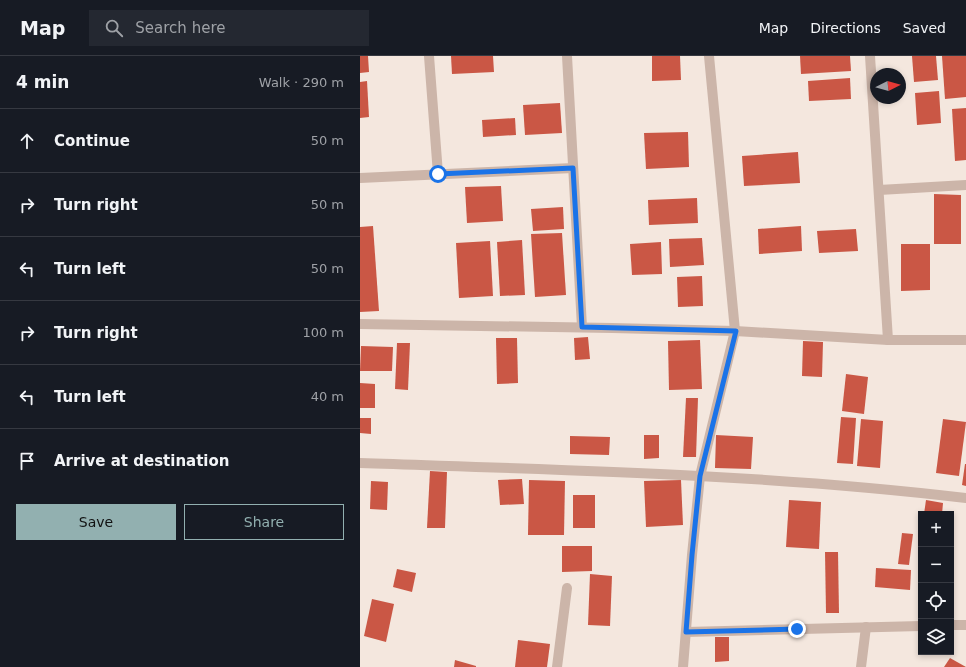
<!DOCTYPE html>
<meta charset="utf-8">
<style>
body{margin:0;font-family:"DejaVu Sans",sans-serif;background:#242831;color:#f1f3f6}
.controls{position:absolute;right:12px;bottom:12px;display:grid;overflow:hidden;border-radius:0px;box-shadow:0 2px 6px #0003}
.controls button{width:36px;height:36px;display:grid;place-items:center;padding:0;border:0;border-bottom:1px solid #363941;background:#171b24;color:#f1f3f6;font:20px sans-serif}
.compass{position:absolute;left:510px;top:12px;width:36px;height:36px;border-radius:50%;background:#171b24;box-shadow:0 2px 6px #0003;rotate:84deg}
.stop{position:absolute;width:12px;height:12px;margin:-9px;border:3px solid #1a73e8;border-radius:50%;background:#fff}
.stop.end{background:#1a73e8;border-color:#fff;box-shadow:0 1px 4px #0008}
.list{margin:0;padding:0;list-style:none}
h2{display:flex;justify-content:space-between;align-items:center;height:52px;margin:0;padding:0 16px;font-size:17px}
h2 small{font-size:13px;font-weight:400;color:#9ea1a6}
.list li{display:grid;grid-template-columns:26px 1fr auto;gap:12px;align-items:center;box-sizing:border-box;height:64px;padding:0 16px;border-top:1px solid #363941}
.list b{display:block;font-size:15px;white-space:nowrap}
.list em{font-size:13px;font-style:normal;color:#9ea1a6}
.actions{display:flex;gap:8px;padding:12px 16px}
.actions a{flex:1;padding:9px 0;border:1px solid #92b0b0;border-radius:0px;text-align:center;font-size:14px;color:#92b0b0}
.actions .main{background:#92b0b0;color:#111}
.icon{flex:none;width:22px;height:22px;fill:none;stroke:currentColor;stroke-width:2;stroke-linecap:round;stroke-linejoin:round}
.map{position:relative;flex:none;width:606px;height:611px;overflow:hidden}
header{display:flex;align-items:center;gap:24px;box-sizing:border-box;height:56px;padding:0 20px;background:#171b24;border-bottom:1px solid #363941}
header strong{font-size:19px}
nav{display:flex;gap:22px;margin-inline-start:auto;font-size:14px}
.search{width:280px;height:36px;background:#242831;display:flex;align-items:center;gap:10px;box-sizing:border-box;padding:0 14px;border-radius:0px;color:#9ea1a6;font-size:15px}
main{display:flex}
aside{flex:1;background:#171b24}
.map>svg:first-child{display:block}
.building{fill:#ca5745}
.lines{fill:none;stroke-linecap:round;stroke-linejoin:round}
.minor{stroke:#ccb5a9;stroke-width:10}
.route{stroke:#1a73e8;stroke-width:5}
</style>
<header>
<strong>Map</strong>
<div class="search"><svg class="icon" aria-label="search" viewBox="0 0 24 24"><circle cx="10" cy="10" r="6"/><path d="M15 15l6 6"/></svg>Search here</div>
<nav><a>Map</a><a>Directions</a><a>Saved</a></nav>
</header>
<main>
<aside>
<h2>4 min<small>Walk · 290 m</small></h2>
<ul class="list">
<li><svg class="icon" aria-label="ahead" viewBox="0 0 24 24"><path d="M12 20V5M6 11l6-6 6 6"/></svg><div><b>Continue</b></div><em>50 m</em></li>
<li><svg class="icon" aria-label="right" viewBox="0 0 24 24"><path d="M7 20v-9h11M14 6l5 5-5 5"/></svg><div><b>Turn right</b></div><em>50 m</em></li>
<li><svg class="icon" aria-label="left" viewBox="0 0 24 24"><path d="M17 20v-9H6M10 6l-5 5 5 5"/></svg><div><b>Turn left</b></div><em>50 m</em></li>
<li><svg class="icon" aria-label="right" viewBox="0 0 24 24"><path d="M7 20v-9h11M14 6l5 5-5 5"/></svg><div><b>Turn right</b></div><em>100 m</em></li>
<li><svg class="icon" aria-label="left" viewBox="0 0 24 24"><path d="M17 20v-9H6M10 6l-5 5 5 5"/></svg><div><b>Turn left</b></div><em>40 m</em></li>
<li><svg class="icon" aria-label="arrive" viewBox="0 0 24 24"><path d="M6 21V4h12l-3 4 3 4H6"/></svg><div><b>Arrive at destination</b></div></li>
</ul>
<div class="actions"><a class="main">Save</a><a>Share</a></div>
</aside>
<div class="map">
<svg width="606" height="611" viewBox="0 0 606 611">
<rect width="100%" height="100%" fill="#f4e7de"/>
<!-- building -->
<g class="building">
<path d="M 0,0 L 8,0 L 9,16 L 0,17 Z"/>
<path d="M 91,0 L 133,0 L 134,16 L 92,18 Z"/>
<path d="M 292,0 L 320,0 L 321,24 L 292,25 Z"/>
<path d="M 440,0 L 490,0 L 491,15 L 441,18 Z"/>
<path d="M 552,0 L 576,0 L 578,24 L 554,26 Z"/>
<path d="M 582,0 L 606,0 L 606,41 L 585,43 Z"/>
<path d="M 490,22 L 491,43 L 449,45 L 448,25 Z"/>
<path d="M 7,25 L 9,61 L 0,62 L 0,26 Z"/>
<path d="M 579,35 L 581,67 L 557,69 L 555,37 Z"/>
<path d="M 200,47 L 202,77 L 165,79 L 163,49 Z"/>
<path d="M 606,52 L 606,104 L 595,105 L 592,53 Z"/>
<path d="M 155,62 L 156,79 L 123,81 L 122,64 Z"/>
<path d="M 328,76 L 329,111 L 286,113 L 284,77 Z"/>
<path d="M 438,96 L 440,127 L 384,130 L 382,100 Z"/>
<path d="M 141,130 L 143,165 L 107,167 L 105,131 Z"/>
<path d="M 574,138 L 601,139 L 601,188 L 574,188 Z"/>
<path d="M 337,142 L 338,167 L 289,169 L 288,144 Z"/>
<path d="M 203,151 L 204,173 L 173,175 L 171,153 Z"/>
<path d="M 13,170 L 19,255 L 0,256 L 0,171 Z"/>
<path d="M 441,170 L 442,195 L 399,198 L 398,173 Z"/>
<path d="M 496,173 L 498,195 L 459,197 L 457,175 Z"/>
<path d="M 202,177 L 206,239 L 175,241 L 171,178 Z"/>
<path d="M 342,182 L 344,209 L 310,211 L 309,183 Z"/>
<path d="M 162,184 L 165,239 L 140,240 L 137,186 Z"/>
<path d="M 130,185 L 133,240 L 99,242 L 96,187 Z"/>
<path d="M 301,186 L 302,218 L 272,219 L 270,188 Z"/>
<path d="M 541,188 L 570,188 L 570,234 L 541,235 Z"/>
<path d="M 342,220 L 343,250 L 318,251 L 317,221 Z"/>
<path d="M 228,281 L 230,303 L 215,304 L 214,282 Z"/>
<path d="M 136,282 L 157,282 L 158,327 L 137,328 Z"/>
<path d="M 340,284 L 342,333 L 309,334 L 308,285 Z"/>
<path d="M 443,285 L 463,286 L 462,321 L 442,320 Z"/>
<path d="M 37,287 L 50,287 L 48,334 L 35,333 Z"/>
<path d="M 1,290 L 33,291 L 32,315 L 0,315 Z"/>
<path d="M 486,318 L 508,321 L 504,358 L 482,355 Z"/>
<path d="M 0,327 L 15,328 L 15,352 L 0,352 Z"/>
<path d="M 326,342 L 338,342 L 336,401 L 323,401 Z"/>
<path d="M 481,361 L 496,362 L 493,408 L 477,407 Z"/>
<path d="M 0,362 L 11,362 L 11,378 L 0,377 Z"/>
<path d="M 501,363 L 523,365 L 520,412 L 497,410 Z"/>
<path d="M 583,363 L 606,366 L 599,420 L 576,417 Z"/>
<path d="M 284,379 L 299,379 L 299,402 L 284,403 Z"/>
<path d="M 356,379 L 393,381 L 391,413 L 355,412 Z"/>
<path d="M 210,380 L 250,381 L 249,399 L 210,398 Z"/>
<path d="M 605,408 L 606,408 L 606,430 L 602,429 Z"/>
<path d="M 70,415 L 87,416 L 85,472 L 67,472 Z"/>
<path d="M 162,423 L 164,448 L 140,449 L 138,424 Z"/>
<path d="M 169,424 L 205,425 L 204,479 L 168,479 Z"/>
<path d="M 321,424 L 323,469 L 286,471 L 284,425 Z"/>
<path d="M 11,425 L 28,426 L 27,454 L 10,453 Z"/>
<rect x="213" y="439" width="22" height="33"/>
<path d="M 429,444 L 461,446 L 459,493 L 426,491 Z"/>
<path d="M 566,444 L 583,447 L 582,458 L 564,458 Z"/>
<path d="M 542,477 L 553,478 L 549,509 L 538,508 Z"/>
<path d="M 202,490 L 232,490 L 232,515 L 202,516 Z"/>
<path d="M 465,496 L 478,496 L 479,557 L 466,557 Z"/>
<path d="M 516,512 L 551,514 L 550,534 L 515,531 Z"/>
<path d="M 37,513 L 56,517 L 52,536 L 33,531 Z"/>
<path d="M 230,518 L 252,520 L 250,570 L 228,569 Z"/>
<path d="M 12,543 L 34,548 L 26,586 L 4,580 Z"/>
<path d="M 355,581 L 369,581 L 369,605 L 355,606 Z"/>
<path d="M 158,584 L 190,588 L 187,611 L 155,611 Z"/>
<path d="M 590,602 L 606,611 L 584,611 Z"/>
<path d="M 95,604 L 116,610 L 116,611 L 94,611 Z"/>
</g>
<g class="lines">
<!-- minor -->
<g class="minor">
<path d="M 69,0 L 78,118"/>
<path d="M 207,0 L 222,271"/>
<path d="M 510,0 L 528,284"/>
<path d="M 0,122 L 213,112"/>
<path d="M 519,134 L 606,129"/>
<path d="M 0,268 L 252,272 L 375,275 L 528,284 L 606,284"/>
<path d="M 0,407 C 202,414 405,418 606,442"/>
<path d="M 591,569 L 606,569"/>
<path d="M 326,576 L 561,570"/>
<path d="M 197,611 L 207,532"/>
<path d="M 323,611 L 332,499 L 340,420 L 375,275 L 349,0"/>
<path d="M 501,611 L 506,571"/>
</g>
</g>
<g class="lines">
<!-- route -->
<path class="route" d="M 78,118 L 213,112 L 222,271 L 376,275 L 340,420 L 332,499 L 326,576 L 437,573"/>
</g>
</svg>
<div class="controls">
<button>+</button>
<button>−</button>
<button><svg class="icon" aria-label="locate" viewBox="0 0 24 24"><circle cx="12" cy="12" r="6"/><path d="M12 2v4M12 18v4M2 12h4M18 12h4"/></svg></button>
<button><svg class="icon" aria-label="layers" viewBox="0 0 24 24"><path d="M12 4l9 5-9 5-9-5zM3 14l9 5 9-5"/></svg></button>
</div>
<svg class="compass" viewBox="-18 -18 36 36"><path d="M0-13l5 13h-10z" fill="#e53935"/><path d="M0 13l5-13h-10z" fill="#9ea1a6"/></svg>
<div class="stop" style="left:78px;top:118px"></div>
<div class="stop end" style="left:437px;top:573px"></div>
</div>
</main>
